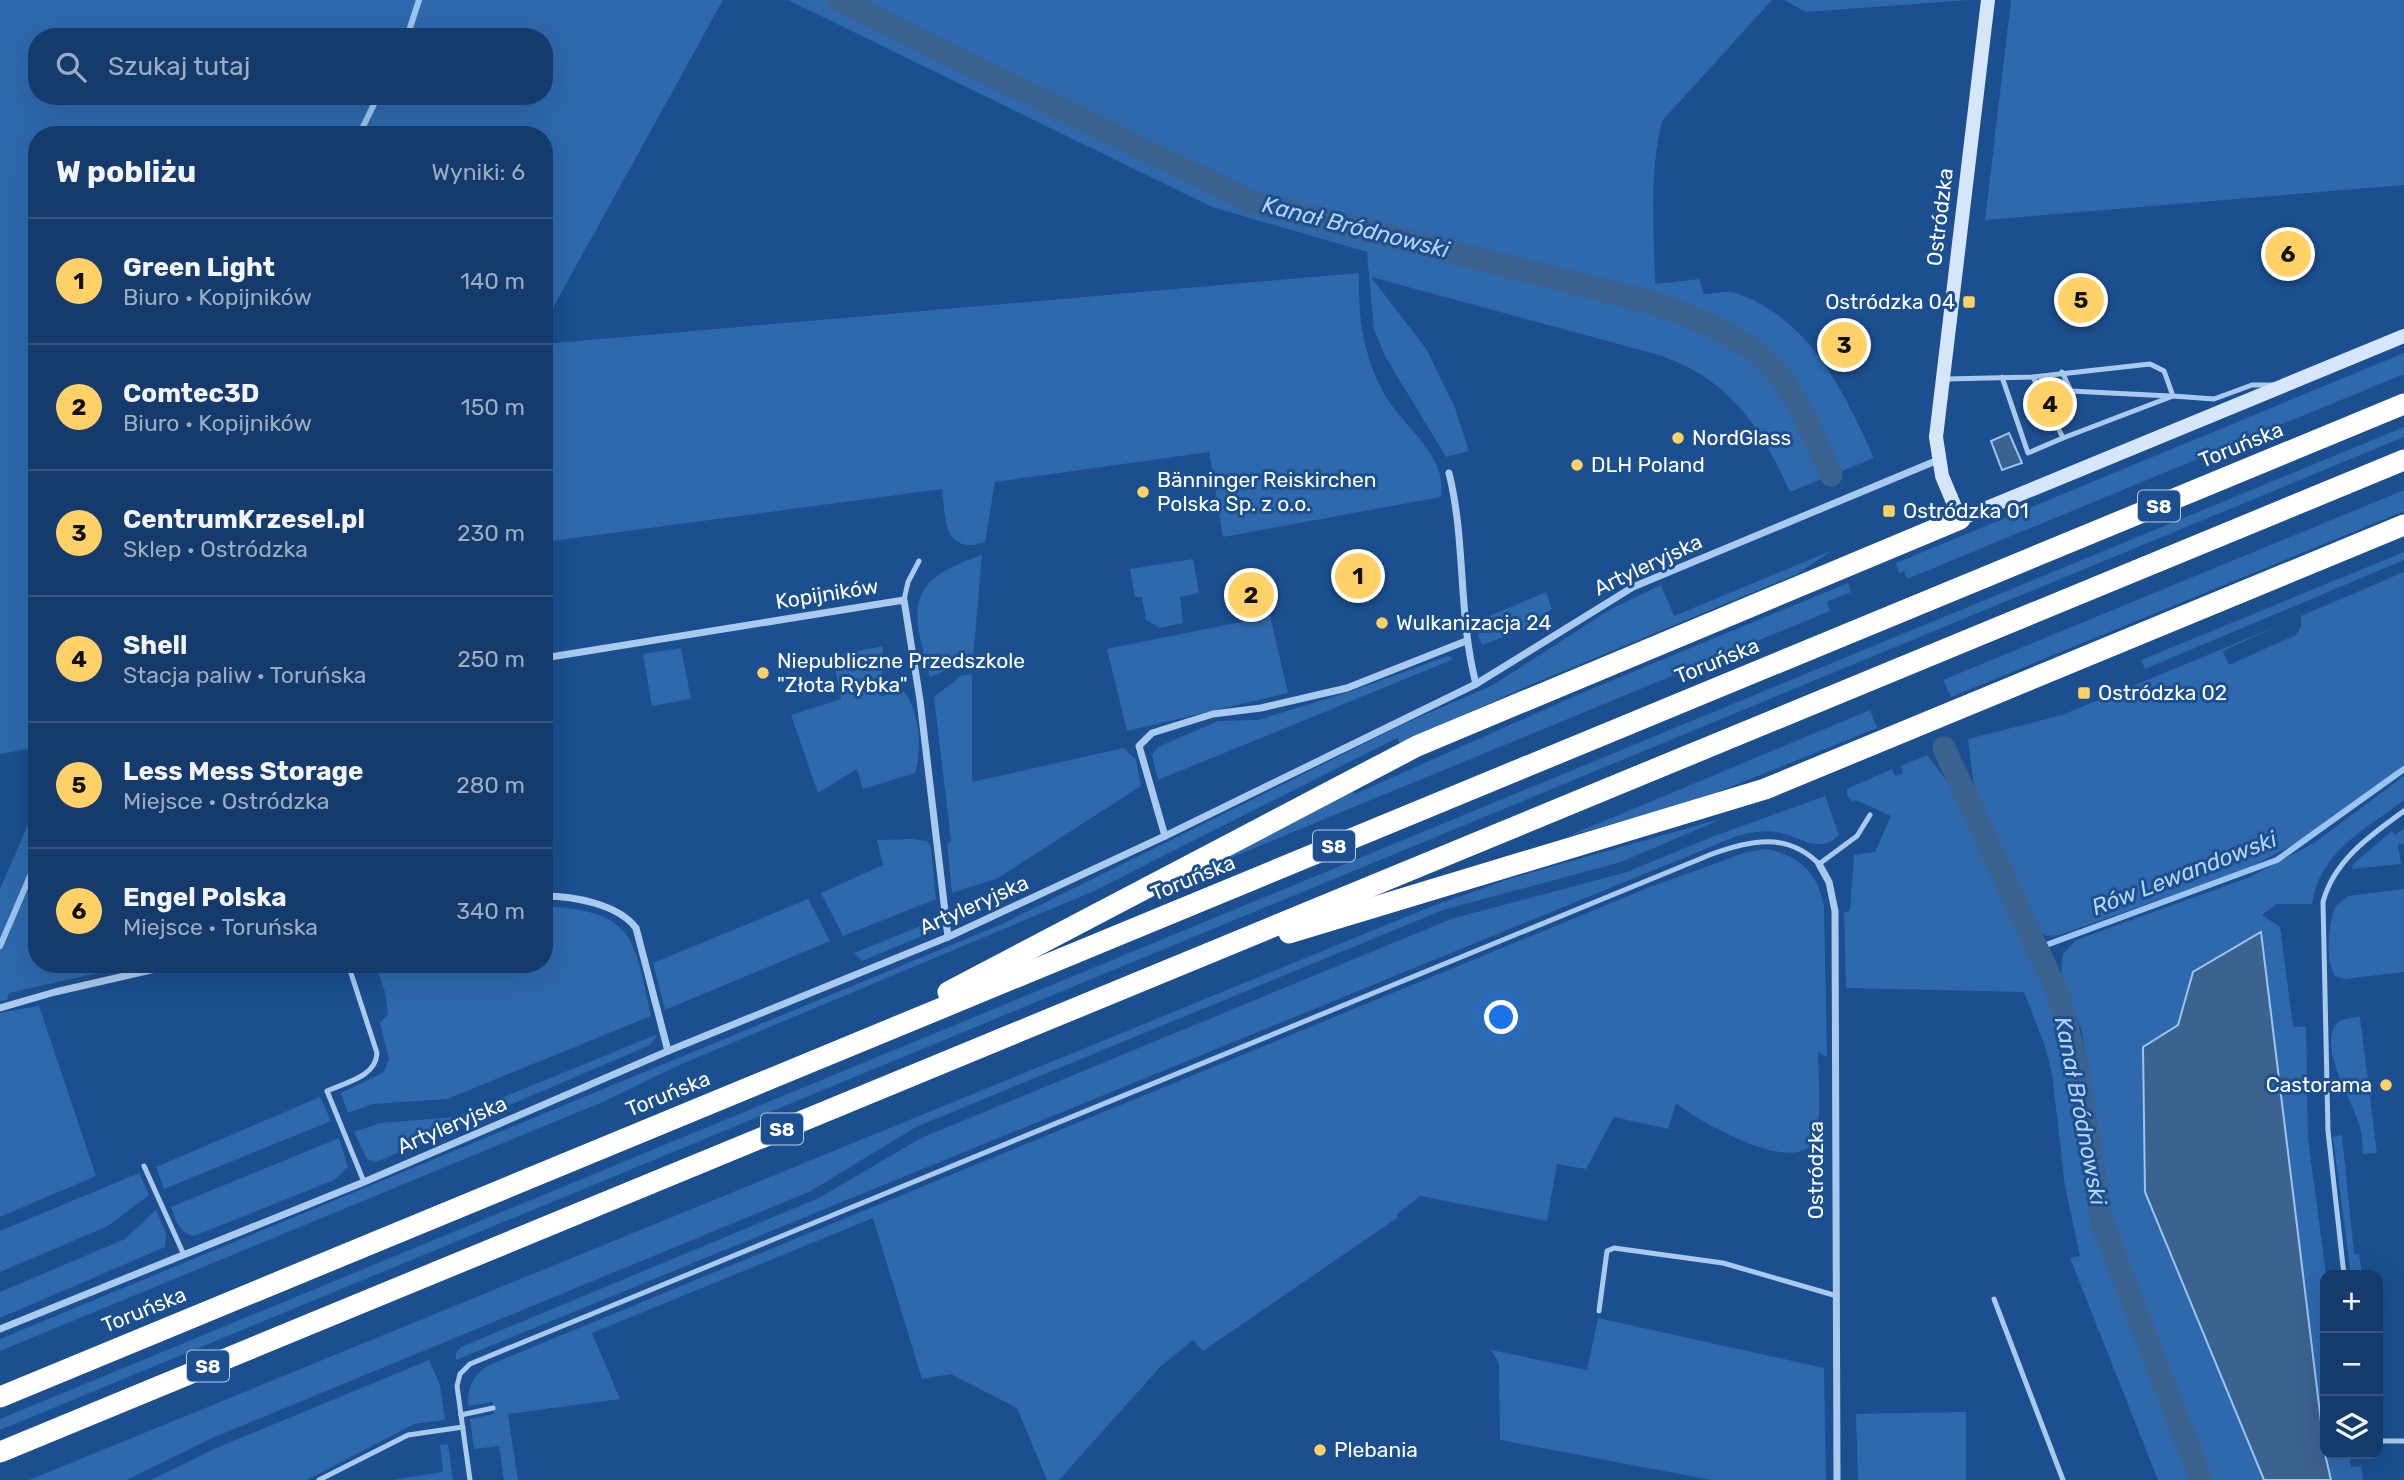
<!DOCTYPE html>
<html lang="pl">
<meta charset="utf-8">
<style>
body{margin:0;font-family:Rubik,sans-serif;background:#1d4271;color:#f1f3f6}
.controls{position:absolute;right:21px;bottom:21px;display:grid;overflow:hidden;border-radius:14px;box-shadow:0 7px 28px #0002}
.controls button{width:63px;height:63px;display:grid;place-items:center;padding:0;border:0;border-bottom:2px solid #33557e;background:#143b6b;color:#f1f3f6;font:35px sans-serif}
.you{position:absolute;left:1502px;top:1018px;width:24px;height:24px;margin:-18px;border:5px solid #fff;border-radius:50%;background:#1a73e8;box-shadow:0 0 0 10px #1a73e833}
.badge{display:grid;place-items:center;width:46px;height:46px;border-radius:50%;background:#ffd166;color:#111;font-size:23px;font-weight:700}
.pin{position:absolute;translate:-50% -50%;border:4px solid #fff;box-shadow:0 2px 7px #0006}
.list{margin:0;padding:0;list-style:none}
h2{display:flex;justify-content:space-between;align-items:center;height:91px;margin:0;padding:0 28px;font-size:30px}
h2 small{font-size:23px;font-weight:400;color:#9dadc1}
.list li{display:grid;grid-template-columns:46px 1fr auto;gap:21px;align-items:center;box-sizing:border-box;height:126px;padding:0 28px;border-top:2px solid #33557e}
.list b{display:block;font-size:26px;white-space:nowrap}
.list p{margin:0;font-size:23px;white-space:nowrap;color:#9dadc1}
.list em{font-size:23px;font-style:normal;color:#9dadc1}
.icon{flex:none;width:38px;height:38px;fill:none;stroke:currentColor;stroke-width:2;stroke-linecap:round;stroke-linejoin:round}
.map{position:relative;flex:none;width:2404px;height:1480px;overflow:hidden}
.search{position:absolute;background:#143b6b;box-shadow:0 7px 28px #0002;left:28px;top:28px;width:525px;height:77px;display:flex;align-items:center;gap:18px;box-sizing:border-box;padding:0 24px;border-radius:28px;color:#9dadc1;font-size:26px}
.panel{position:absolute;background:#143b6b;box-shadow:0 7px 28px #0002;left:28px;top:126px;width:525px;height:847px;border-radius:28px}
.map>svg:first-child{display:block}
.green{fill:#2e69ad;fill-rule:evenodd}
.water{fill:#3c6290;stroke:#9cc4f0;stroke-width:2}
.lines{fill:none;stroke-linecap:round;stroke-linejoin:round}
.stream{stroke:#9cc4f0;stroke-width:6}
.canal{stroke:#3c6290;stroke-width:23}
.lane{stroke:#a9c9ee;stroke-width:5}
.street{stroke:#a9c9ee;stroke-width:7}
.secondary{stroke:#d6e6fa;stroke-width:14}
.highway{stroke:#fff;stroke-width:21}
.poi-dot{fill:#ffd166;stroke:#1b4f8f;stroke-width:2.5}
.labels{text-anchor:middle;stroke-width:6;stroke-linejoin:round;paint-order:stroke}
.shield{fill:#1b4f8f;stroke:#bbcadd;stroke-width:2}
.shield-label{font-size:19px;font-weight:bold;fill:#fff}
.street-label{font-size:21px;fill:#fff;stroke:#1b4f8f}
.poi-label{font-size:21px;fill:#fff;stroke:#1b4f8f;text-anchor:start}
.water-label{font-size:23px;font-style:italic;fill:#b5d3f5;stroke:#1b4f8f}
</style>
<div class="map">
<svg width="2404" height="1480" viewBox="0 0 2404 1480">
<rect width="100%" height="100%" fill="#1b4f8f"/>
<!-- green -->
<g class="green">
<path d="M 0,0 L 723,0 L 544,324 L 544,135 L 37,135 L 37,747 L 0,754 ZM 37,37 L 544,37 L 544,96 L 37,96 Z"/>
<path d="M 788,0 L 1772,0 L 1662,121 C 1649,173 1654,230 1655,284 L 1699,279 L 1704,294 C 1714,294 1728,290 1736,293 C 1809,318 1845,393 1874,458 L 1790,492 C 1759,425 1732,381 1659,355 L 1371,277 L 1427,350 L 1455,408 L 1469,451 L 1446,457 L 1385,356 L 1374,329 L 1367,252 L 1212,207 Z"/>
<path d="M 1784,0 L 1969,0 L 1806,12 Z"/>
<path d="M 2011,0 L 2404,0 L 2404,185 L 1985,220 Z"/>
<path d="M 1359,273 C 1358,315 1362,349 1381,388 C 1398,424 1448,452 1441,497 L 1223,537 L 1209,452 L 995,482 L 985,542 C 942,556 946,516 942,489 L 544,542 L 544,344 Z"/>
<path d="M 2404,353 L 2404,374 L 1907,579 L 1904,571 L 1899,573 L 1896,563 Z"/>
<path d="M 2404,427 L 2404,437 L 0,1430 L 0,1419 Z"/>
<path d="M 2404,490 L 2404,511 L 1951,697 L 1943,680 Z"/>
<path d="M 1833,550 L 1797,574 L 1530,685 L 1400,744 L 1397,738 L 1094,891 L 677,1066 L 605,1101 L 0,1351 L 0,1339 L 1002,924 L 1404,724 L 1493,685 L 1611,609 L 1661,585 L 1674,616 Z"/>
<path d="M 2404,552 L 2404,560 L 2145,669 L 2141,660 Z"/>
<path d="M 982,555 L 973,659 L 930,677 C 910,605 905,581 982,555 Z"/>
<path d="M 1193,559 L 1199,593 L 1180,597 L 1183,623 L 1160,628 L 1146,620 L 1142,597 L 1135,597 L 1130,569 Z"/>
<path d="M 2404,572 L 2404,765 L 2309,836 L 2247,869 L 2059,935 L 2047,936 L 2035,929 L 1975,794 L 1968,739 L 2062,715 L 2278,626 L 2223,651 L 2229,665 L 2296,635 L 2301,627 L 2301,616 Z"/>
<path d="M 1848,583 L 1851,592 L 1827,602 L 1830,611 L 1201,870 L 1352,790 L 1355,794 L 1584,692 Z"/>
<path d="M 1546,592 L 1552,609 L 1524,629 L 1482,645 L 1478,635 L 1485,618 Z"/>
<path d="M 1270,616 L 1288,693 L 1127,731 L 1107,649 Z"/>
<path d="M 883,646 L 881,696 L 904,692 C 920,712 922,749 915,773 L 863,789 L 857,769 L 818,793 L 791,715 L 841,699 L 833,656 Z"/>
<path d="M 681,648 L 691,699 L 652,706 L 643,654 Z"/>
<path d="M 1448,656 L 1454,659 L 1158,780 L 1152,755 L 1158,747 L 1218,721 L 1258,720 L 1346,693 Z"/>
<path d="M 972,674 L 972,782 L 1124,748 L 1136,760 L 1141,786 L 998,878 L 952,893 L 947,844 L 951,841 L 934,697 L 961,676 Z"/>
<path d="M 1870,710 L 1877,728 L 1703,798 L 1566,837 Z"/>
<path d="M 1927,755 L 1963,802 L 2050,992 L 2068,1062 L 2099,1234 L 2192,1480 L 2158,1480 L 2070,1258 L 2080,1256 L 2065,1186 L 2052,1074 L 2045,1046 L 2024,992 L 1846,988 L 1844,912 L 1850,911 L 1854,855 L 1875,852 L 1891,816 L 1856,800 L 1852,802 L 1847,795 L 1847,789 L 1892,769 L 1895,776 L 1903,773 L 1901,766 Z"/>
<path d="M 2404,776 L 2404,800 C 2366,829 2319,852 2312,904 L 2276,904 L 2262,915 L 2280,927 L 2293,1026 L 2306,1027 L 2308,1138 L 2326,1275 L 2325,1454 L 2349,1454 L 2351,1467 L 2361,1466 L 2363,1480 L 2211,1480 L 2109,1210 L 2082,1032 L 2061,975 L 2063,954 L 2076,940 L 2250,877 L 2314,843 Z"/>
<path d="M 1825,796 L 1839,835 C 1818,856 1799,835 1776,832 C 1762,830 1750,833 1737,836 L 456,1360 L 456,1353 L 461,1347 L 819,1198 L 921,1138 L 1451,919 L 1627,872 L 1709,838 Z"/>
<path d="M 37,804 L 37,964 L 137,964 L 9,993 L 7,1000 L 0,1001 L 0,889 Z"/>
<path d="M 1724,818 L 1621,862 L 1443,910 L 916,1127 L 811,1191 L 210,1439 L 127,1480 L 29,1480 L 1430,907 L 1512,878 Z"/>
<path d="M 2404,828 L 2404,844 L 2398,845 L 2401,864 L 2352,869 L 2353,864 L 2392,831 L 2395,835 Z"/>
<path d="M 912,839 L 927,841 L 931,848 L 936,899 L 843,936 L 821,893 L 883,865 L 877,840 Z"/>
<path d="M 1766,849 C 1799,855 1819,874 1824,907 L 1827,1057 L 1818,1052 C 1818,1076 1824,1124 1812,1143 C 1792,1175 1696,1120 1676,1103 L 1668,1129 L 1614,1117 L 1586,1169 L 1557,1164 L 1547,1221 L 1420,1196 L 1397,1214 L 1397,1218 L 1203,1351 L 1193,1340 L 1161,1366 L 1059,1480 L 1047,1480 L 1017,1408 L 951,1374 L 922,1379 L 873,1218 L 592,1333 L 620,1399 L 508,1414 L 518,1480 L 504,1480 L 499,1446 L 474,1449 L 470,1419 L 494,1414 L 493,1402 L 468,1406 C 467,1388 473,1375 489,1365 L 1650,887 L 1747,852 Z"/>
<path d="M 2404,889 L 2404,972 L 2344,979 L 2335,976 C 2325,962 2328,922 2336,906 L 2348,896 Z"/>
<path d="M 808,899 L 830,941 L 665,1010 L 653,963 Z"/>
<path d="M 544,906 C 635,911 634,937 651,1016 L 447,1099 L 373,1104 L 348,1113 L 341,1093 L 384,1072 L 389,1059 L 380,1023 L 388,1014 L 385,992 L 375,964 L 544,964 Z"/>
<path d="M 938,919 L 935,929 L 929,933 L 862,961 L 854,953 Z"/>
<path d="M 39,1006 L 96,1176 L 0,1217 L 0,1013 Z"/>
<path d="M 2360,1017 L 2377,1153 L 2363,1154 C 2362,1145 2362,1135 2360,1127 C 2353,1101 2320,1052 2335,1026 C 2339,1018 2351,1018 2360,1017 Z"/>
<path d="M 658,1034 L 650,1045 L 376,1162 L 367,1159 L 354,1132 L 380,1123 L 455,1117 Z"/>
<path d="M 320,1097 L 331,1121 L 164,1189 L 156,1167 Z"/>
<path d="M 2342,1135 L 2354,1254 L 2359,1254 L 2362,1275 L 2351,1275 L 2333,1137 Z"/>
<path d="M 339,1138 L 348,1167 L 334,1180 L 194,1236 C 179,1233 176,1220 171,1207 Z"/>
<path d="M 139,1173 L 149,1195 L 108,1226 L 0,1272 L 0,1231 Z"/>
<path d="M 156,1210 L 166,1233 L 165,1247 L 0,1318 L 0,1292 L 125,1239 Z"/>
<path d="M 1598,1318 L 1824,1368 L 1826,1480 L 1711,1480 L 1500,1440 L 1499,1363 L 1491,1350 L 1587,1370 Z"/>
<path d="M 429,1360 L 440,1385 L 445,1420 L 414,1424 L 307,1480 L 151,1480 L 214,1449 Z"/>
<path d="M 1966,1412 L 1966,1480 L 1858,1480 L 1856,1414 Z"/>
<path d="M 448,1444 L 453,1480 L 392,1480 L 443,1472 L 440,1445 Z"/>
</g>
<!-- water -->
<g class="water">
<path d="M 2009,433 L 2022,463 L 2002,470 L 1991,441 Z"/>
<path d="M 2261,932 L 2325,1454 L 2331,1480 L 2264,1480 L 2145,1192 L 2143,1047 L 2178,1025 L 2193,972 Z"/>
</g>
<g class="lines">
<!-- stream -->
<g class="stream">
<path d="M 407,37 L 419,0"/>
<path d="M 359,135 L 378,96"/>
<path d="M 0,946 L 37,860"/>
<path d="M 2038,948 L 2277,860 L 2404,769"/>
</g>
<!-- canal -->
<g class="canal">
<path d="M 838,0 L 1249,201 L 1650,302 C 1686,315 1721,327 1752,349 C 1792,378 1811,432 1831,475"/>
<path d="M 1944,748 L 2059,996 L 2077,1065 L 2102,1223 L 2201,1480"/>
</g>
<!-- lane -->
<g class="lane">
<path d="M 2062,372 L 2071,391 L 2170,396"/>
<path d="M 2002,377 L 2028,453 L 2063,438"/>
<path d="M 2033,377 L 2063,438 L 2173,396"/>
<path d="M 1946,379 L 2033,377 L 2150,364 L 2164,371 L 2173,396 L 2214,399 L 2252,385 L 2273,385"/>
<path d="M 904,600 L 908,582 L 919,561"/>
<path d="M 348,964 L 377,1053 C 376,1077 346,1082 327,1091 L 364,1182"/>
<path d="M 144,1166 L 184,1255"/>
<path d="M 2344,1275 L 2328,1131 L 2323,902 C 2334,860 2371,835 2404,811"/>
<path d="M 1994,1299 L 2063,1480"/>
<path d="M 1599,1311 L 1607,1251 L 1614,1248 L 1723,1263 L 1837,1296"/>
<path d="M 461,1415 L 493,1408"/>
<path d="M 2378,1441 L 2404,1441"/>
<path d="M 319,1480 L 408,1435 L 463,1427"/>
<path d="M 470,1480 L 457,1386 L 460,1374 L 470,1364 L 1712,854 C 1751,840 1787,832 1819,864 L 1857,836 L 1870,815"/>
</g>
<!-- street -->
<g class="street">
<path d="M 1449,473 C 1466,542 1458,615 1476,684"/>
<path d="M 544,658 L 904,600 L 920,700 L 948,937"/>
<path d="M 1165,836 L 1139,746 L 1152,733 L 1213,714 L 1261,708 L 1347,688 L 1466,641"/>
<path d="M 1819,864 L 1829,882 L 1835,911 L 1837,1480"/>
<path d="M 544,896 C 573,896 618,904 636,928 L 668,1051"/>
<path d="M 0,1008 L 55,992 L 177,964"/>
<path d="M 0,1329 L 364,1182 L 668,1051 L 948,937 L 1165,836 L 1476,684 L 1633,587 L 1938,460"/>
</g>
<!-- secondary -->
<path class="secondary" d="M 1988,0 L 1936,437 L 1942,476 L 1960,519 L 2404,336"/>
<!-- highway -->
<g class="highway">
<path d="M 1289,933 L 1765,789 L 2404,525"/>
<path d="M 948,992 L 1417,746 L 1960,519"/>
<path d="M 0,1397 L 2404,404"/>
<path d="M 0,1452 L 2404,460"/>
</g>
</g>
<!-- markers -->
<g class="poi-dot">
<rect x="1962" y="295" width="14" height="14" rx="3.5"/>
<circle cx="1678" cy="438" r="7"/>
<circle cx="1577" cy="465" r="7"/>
<circle cx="1143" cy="492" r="7"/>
<rect x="1882" y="504" width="14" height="14" rx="3.5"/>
<circle cx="1382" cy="623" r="7"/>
<circle cx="763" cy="673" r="7"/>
<rect x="2077" y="686" width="14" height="14" rx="3.5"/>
<circle cx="2386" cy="1085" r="7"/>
<circle cx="1320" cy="1450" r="7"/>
</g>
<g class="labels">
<!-- shield labels -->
<g class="shield">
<rect x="2138" y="490.5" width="42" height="31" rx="5"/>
<rect x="1313" y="830.5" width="42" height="31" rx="5"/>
<rect x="761" y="1113.5" width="42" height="31" rx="5"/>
<rect x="187" y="1350.5" width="42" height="31" rx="5"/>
</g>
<g class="shield-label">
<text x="2159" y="513">S8</text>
<text x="1334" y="853">S8</text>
<text x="782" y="1136">S8</text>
<text x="208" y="1373">S8</text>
</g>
<!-- street labels -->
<g class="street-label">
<text transform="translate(1940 217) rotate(-83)" y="7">Ostródzka</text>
<text transform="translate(2241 445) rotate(-22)" y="7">Toruńska</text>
<text transform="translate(1648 565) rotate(-25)" y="7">Artyleryjska</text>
<text transform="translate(827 594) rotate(-9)" y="7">Kopijników</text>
<text transform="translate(1717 661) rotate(-22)" y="7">Toruńska</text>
<text transform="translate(1193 878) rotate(-22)" y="7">Toruńska</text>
<text transform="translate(974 905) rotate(-24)" y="7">Artyleryjska</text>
<text transform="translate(668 1094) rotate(-22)" y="7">Toruńska</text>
<text transform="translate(452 1125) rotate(-23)" y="7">Artyleryjska</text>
<text transform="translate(1816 1170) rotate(-90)" y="7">Ostródzka</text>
<text transform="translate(144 1310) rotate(-22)" y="7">Toruńska</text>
</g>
<!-- poi labels -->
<g class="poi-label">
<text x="1955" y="309" text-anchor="end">Ostródzka 04</text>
<text x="1692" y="445">NordGlass</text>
<text x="1591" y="472">DLH Poland</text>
<text x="1157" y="487">Bänninger Reiskirchen<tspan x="1157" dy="24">Polska Sp. z o.o.</tspan></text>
<text x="1903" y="518">Ostródzka 01</text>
<text x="1396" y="630">Wulkanizacja 24</text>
<text x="777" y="668">Niepubliczne Przedszkole<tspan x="777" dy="24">"Złota Rybka"</tspan></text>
<text x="2098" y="700">Ostródzka 02</text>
<text x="2372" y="1092" text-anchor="end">Castorama</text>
<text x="1334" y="1457">Plebania</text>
</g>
<!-- water labels -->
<g class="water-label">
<text transform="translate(1356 227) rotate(14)" y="8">Kanał Bródnowski</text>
<text transform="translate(2184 873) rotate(-21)" y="8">Rów Lewandowski</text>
<text transform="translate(2081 1111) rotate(79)" y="8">Kanał Bródnowski</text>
</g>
</g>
</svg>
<div class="controls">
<button>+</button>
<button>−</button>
<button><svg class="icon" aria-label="layers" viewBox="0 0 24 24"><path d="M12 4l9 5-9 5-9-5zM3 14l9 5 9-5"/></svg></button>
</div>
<div class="you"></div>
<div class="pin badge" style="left:1358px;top:576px">1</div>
<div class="pin badge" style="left:1251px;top:595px">2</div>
<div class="pin badge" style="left:1844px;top:345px">3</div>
<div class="pin badge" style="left:2050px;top:404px">4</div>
<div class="pin badge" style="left:2081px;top:300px">5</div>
<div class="pin badge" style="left:2288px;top:254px">6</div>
<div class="search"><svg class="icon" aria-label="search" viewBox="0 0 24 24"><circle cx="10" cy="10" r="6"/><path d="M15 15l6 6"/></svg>Szukaj tutaj</div>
<section class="panel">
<h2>W pobliżu<small>Wyniki: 6</small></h2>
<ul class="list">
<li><span class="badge">1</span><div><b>Green Light</b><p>Biuro · Kopijników</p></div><em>140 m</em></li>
<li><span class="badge">2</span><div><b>Comtec3D</b><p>Biuro · Kopijników</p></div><em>150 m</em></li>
<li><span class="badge">3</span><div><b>CentrumKrzesel.pl</b><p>Sklep · Ostródzka</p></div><em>230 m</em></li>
<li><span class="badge">4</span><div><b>Shell</b><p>Stacja paliw · Toruńska</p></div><em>250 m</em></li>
<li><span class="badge">5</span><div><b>Less Mess Storage</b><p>Miejsce · Ostródzka</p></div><em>280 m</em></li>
<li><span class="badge">6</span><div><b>Engel Polska</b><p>Miejsce · Toruńska</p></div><em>340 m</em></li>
</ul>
</section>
</div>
